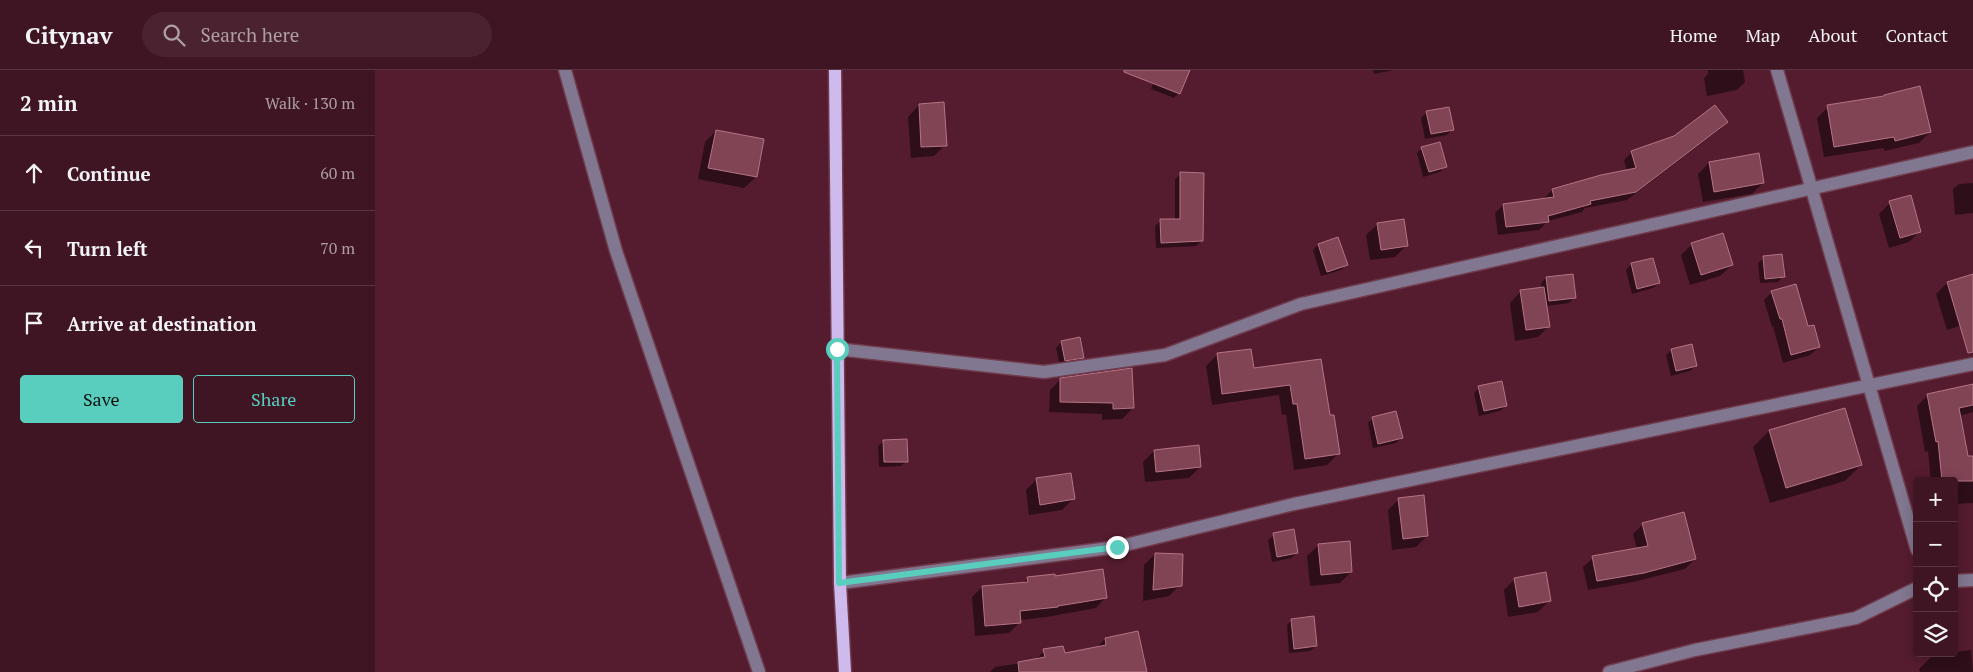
<!DOCTYPE html>
<meta charset="utf-8">
<style>
body{margin:0;font-family:"PT Serif",serif;background:#4b2230;color:#f1f3f6}
.controls{position:absolute;right:15px;bottom:15px;display:grid;overflow:hidden;border-radius:5px;box-shadow:0 2px 12px #0003}
.controls button{width:45px;height:45px;display:grid;place-items:center;padding:0;border:0;border-bottom:1px solid #593441;background:#401523;color:#f1f3f6;font:25px sans-serif}
.stop{position:absolute;width:15px;height:15px;margin:-11px;border:4px solid #59cebe;border-radius:50%;background:#fff}
.stop.end{background:#59cebe;border-color:#fff;box-shadow:0 1px 5px #0008}
.list{margin:0;padding:0;list-style:none}
h2{display:flex;justify-content:space-between;align-items:center;height:65px;margin:0;padding:0 20px;font-size:21px}
h2 small{font-size:16px;font-weight:400;color:#ae9fa6}
.list li{display:grid;grid-template-columns:32px 1fr auto;gap:15px;align-items:center;box-sizing:border-box;height:75px;padding:0 20px;border-top:1px solid #593441}
.list b{display:block;font-size:19px;white-space:nowrap}
.list em{font-size:16px;font-style:normal;color:#ae9fa6}
.actions{display:flex;gap:10px;padding:15px 20px}
.actions a{flex:1;padding:11px 0;border:1px solid #59cebe;border-radius:5px;text-align:center;font-size:18px;color:#59cebe}
.actions .main{background:#59cebe;color:#111}
.icon{flex:none;width:28px;height:28px;fill:none;stroke:currentColor;stroke-width:2;stroke-linecap:round;stroke-linejoin:round}
.map{position:relative;flex:none;width:1598px;height:602px;overflow:hidden}
header{display:flex;align-items:center;gap:30px;box-sizing:border-box;height:70px;padding:0 25px;background:#401523;border-bottom:1px solid #593441}
header strong{font-size:24px}
nav{display:flex;gap:28px;margin-inline-start:auto;font-size:18px}
.search{width:350px;height:45px;background:#4b2230;display:flex;align-items:center;gap:12px;box-sizing:border-box;padding:0 18px;border-radius:28px;color:#ae9fa6;font-size:19px}
main{display:flex}
aside{flex:1;background:#401523}
.map>svg:first-child{display:block}
.shadow{fill:#0007}
.building{fill:#814455;stroke:#b67485}
.lines{fill:none;stroke-linecap:round;stroke-linejoin:round}
.minor-casing{stroke:#703c4d;stroke-width:15}
.major-casing{stroke:#703c4d;stroke-width:15}
.minor{stroke:#817790;stroke-width:12}
.major{stroke:#cfbaed;stroke-width:12}
.route{stroke:#59cebe;stroke-width:6}
</style>
<header>
<strong>Citynav</strong>
<div class="search"><svg class="icon" aria-label="search" viewBox="0 0 24 24"><circle cx="10" cy="10" r="6"/><path d="M15 15l6 6"/></svg>Search here</div>
<nav><a>Home</a><a>Map</a><a>About</a><a>Contact</a></nav>
</header>
<main>
<aside>
<h2>2 min<small>Walk · 130 m</small></h2>
<ul class="list">
<li><svg class="icon" aria-label="ahead" viewBox="0 0 24 24"><path d="M12 20V5M6 11l6-6 6 6"/></svg><div><b>Continue</b></div><em>60 m</em></li>
<li><svg class="icon" aria-label="left" viewBox="0 0 24 24"><path d="M17 20v-9H6M10 6l-5 5 5 5"/></svg><div><b>Turn left</b></div><em>70 m</em></li>
<li><svg class="icon" aria-label="arrive" viewBox="0 0 24 24"><path d="M6 21V4h12l-3 4 3 4H6"/></svg><div><b>Arrive at destination</b></div></li>
</ul>
<div class="actions"><a class="main">Save</a><a>Share</a></div>
</aside>
<div class="map">
<svg width="1598" height="602" viewBox="0 0 1598 602">
<rect width="100%" height="100%" fill="#551c2f"/>
<!-- shadow -->
<g class="shadow">
<path d="M 783,0 L 804,23 L 799,28 L 776,19 Z"/>
<path d="M 998,0 L 1019,0 L 999,4 Z"/>
<path d="M 1333,0 L 1368,0 L 1370,12 L 1362,20 L 1332,26 L 1329,8 L 1333,4 Z"/>
<path d="M 544,35 L 570,75 L 559,86 L 536,88 L 533,47 Z"/>
<path d="M 1453,37 L 1555,62 L 1544,73 L 1509,81 L 1509,78 L 1449,87 L 1442,48 Z"/>
<path d="M 1052,42 L 1077,60 L 1072,65 L 1050,69 L 1046,48 Z"/>
<path d="M 1352,52 L 1344,60 L 1252,130 L 1210,138 L 1207,142 L 1173,151 L 1164,160 L 1123,165 L 1120,143 L 1128,135 L 1169,129 L 1177,120 L 1252,101 L 1249,90 L 1257,82 Z"/>
<path d="M 341,61 L 381,107 L 369,118 L 323,109 L 330,72 Z"/>
<path d="M 1047,78 L 1071,96 L 1065,102 L 1048,107 L 1042,83 Z"/>
<path d="M 1334,93 L 1388,113 L 1377,124 L 1328,132 L 1323,104 Z"/>
<path d="M 806,104 L 827,171 L 821,176 L 781,178 L 780,156 L 786,150 L 800,150 L 800,109 Z"/>
<path d="M 1598,113 L 1598,143 L 1580,145 L 1578,119 L 1584,114 Z"/>
<path d="M 1515,133 L 1545,161 L 1534,172 L 1514,178 L 1504,144 Z"/>
<path d="M 1003,154 L 1031,176 L 1020,187 L 995,190 L 991,165 Z"/>
<path d="M 1317,174 L 1357,195 L 1345,206 L 1315,215 L 1306,185 Z"/>
<path d="M 943,175 L 971,195 L 966,200 L 946,206 L 938,180 Z"/>
<path d="M 1389,188 L 1408,206 L 1403,212 L 1385,213 L 1383,193 Z"/>
<path d="M 1256,194 L 1284,213 L 1278,218 L 1257,224 L 1251,200 Z"/>
<path d="M 1171,208 L 1199,228 L 1194,233 L 1171,236 L 1174,256 L 1163,267 L 1140,271 L 1135,233 L 1146,221 L 1167,218 L 1166,213 Z"/>
<path d="M 1572,213 L 1598,217 L 1598,249 L 1594,253 L 1572,260 L 1561,224 Z"/>
<path d="M 1397,222 L 1432,258 L 1444,277 L 1435,285 L 1408,293 L 1398,256 L 1397,257 L 1389,230 Z"/>
<path d="M 704,269 L 708,288 L 703,293 L 685,296 L 681,278 L 686,272 Z"/>
<path d="M 1297,280 L 1321,296 L 1315,301 L 1296,306 L 1291,285 Z"/>
<path d="M 842,285 L 878,300 L 945,290 L 953,345 L 957,345 L 963,384 L 952,395 L 919,400 L 911,344 L 907,345 L 904,325 L 837,335 L 831,296 Z"/>
<path d="M 686,309 L 758,338 L 747,349 L 727,350 L 727,344 L 674,342 L 675,320 Z"/>
<path d="M 1598,315 L 1598,342 L 1584,346 L 1592,388 L 1598,387 L 1598,433 L 1579,434 L 1579,411 L 1556,411 L 1553,381 L 1550,382 L 1542,336 L 1553,325 Z"/>
<path d="M 1104,318 L 1131,336 L 1125,341 L 1104,346 L 1099,323 Z"/>
<path d="M 1470,340 L 1486,395 L 1470,411 L 1395,433 L 1378,377 L 1394,361 Z"/>
<path d="M 998,348 L 1026,368 L 1021,373 L 998,378 L 993,353 Z"/>
<path d="M 509,371 L 531,391 L 526,396 L 504,397 L 503,376 Z"/>
<path d="M 779,381 L 825,397 L 814,408 L 770,412 L 768,392 Z"/>
<path d="M 662,409 L 698,429 L 687,440 L 654,445 L 651,420 Z"/>
<path d="M 1024,429 L 1052,466 L 1041,477 L 1017,480 L 1013,440 Z"/>
<path d="M 1268,454 L 1320,489 L 1310,499 L 1258,512 L 1213,520 L 1208,497 L 1218,488 L 1262,479 L 1258,464 Z"/>
<path d="M 899,465 L 922,483 L 916,488 L 897,492 L 893,470 Z"/>
<path d="M 944,475 L 976,502 L 965,513 L 935,516 L 932,486 Z"/>
<path d="M 780,484 L 805,515 L 794,526 L 768,531 L 769,495 Z"/>
<path d="M 653,508 L 731,527 L 721,538 L 672,547 L 645,550 L 645,552 L 634,563 L 600,566 L 597,527 L 607,517 L 647,514 Z"/>
<path d="M 1140,509 L 1174,531 L 1163,542 L 1133,547 L 1129,520 Z"/>
<path d="M 917,550 L 941,576 L 935,581 L 914,583 L 912,555 Z"/>
<path d="M 730,569 L 771,602 L 615,602 L 620,597 L 659,591 L 669,581 L 689,584 L 721,578 Z"/>
<path d="M 1596,580 L 1598,602 L 1545,602 L 1544,599 L 1558,585 Z"/>
</g>
<!-- building -->
<g class="building">
<path d="M 749,0 L 815,0 L 805,24 L 749,2 Z"/>
<path d="M 1545,16 L 1556,62 L 1520,71 L 1519,67 L 1459,77 L 1452,35 L 1509,26 L 1509,25 Z"/>
<path d="M 569,32 L 572,76 L 546,77 L 544,34 Z"/>
<path d="M 1340,35 L 1353,52 L 1261,122 L 1215,131 L 1216,134 L 1173,146 L 1174,152 L 1131,157 L 1128,134 L 1179,127 L 1177,119 L 1226,105 L 1261,98 L 1256,81 L 1299,66 Z"/>
<path d="M 1074,37 L 1079,60 L 1056,64 L 1051,41 Z"/>
<path d="M 341,60 L 389,69 L 382,107 L 333,98 Z"/>
<path d="M 1065,72 L 1072,97 L 1054,102 L 1046,77 Z"/>
<path d="M 1384,83 L 1389,113 L 1339,122 L 1334,92 Z"/>
<path d="M 805,102 L 829,103 L 828,171 L 786,173 L 785,149 L 805,149 Z"/>
<path d="M 1536,125 L 1546,162 L 1525,168 L 1514,131 Z"/>
<path d="M 1029,149 L 1033,176 L 1006,180 L 1002,153 Z"/>
<path d="M 1348,163 L 1358,195 L 1326,205 L 1316,173 Z"/>
<path d="M 963,167 L 973,195 L 952,202 L 943,174 Z"/>
<path d="M 1407,184 L 1410,207 L 1390,209 L 1388,186 Z"/>
<path d="M 1278,188 L 1285,213 L 1262,219 L 1256,193 Z"/>
<path d="M 1198,204 L 1201,228 L 1174,231 L 1171,207 Z"/>
<path d="M 1598,204 L 1598,282 L 1593,283 L 1572,212 Z"/>
<path d="M 1421,214 L 1433,256 L 1439,255 L 1445,277 L 1416,285 L 1407,249 L 1405,249 L 1396,221 Z"/>
<path d="M 1169,217 L 1175,257 L 1151,260 L 1145,220 Z"/>
<path d="M 705,267 L 709,288 L 690,291 L 686,271 Z"/>
<path d="M 1317,274 L 1322,296 L 1301,301 L 1296,279 Z"/>
<path d="M 876,279 L 879,298 L 946,289 L 955,345 L 959,345 L 965,384 L 930,389 L 922,334 L 918,334 L 915,315 L 847,324 L 842,283 Z"/>
<path d="M 757,298 L 759,338 L 738,339 L 738,333 L 685,332 L 685,308 Z"/>
<path d="M 1127,311 L 1132,336 L 1109,341 L 1103,316 Z"/>
<path d="M 1598,314 L 1598,335 L 1584,338 L 1593,386 L 1598,386 L 1598,411 L 1567,411 L 1563,371 L 1561,372 L 1552,324 Z"/>
<path d="M 1470,338 L 1487,395 L 1411,418 L 1394,360 Z"/>
<path d="M 1021,341 L 1028,368 L 1003,374 L 997,347 Z"/>
<path d="M 532,369 L 533,392 L 509,392 L 508,370 Z"/>
<path d="M 824,375 L 826,397 L 781,402 L 779,380 Z"/>
<path d="M 696,403 L 700,429 L 665,435 L 661,408 Z"/>
<path d="M 1049,425 L 1053,466 L 1028,469 L 1023,428 Z"/>
<path d="M 1309,442 L 1321,489 L 1269,503 L 1222,511 L 1217,486 L 1273,476 L 1267,453 Z"/>
<path d="M 919,459 L 923,483 L 902,487 L 898,463 Z"/>
<path d="M 975,471 L 977,502 L 946,505 L 943,474 Z"/>
<path d="M 780,483 L 808,484 L 807,516 L 778,520 Z"/>
<path d="M 728,499 L 732,528 L 683,536 L 683,537 L 645,541 L 646,553 L 610,556 L 607,516 L 653,512 L 652,507 L 680,504 L 680,506 Z"/>
<path d="M 1171,502 L 1176,531 L 1144,537 L 1139,508 Z"/>
<path d="M 939,546 L 942,576 L 919,579 L 916,549 Z"/>
<path d="M 763,561 L 772,602 L 644,602 L 643,592 L 670,587 L 668,579 L 688,576 L 690,583 L 731,575 L 730,568 Z"/>
</g>
<g class="lines">
<defs>
<g id="minor">
<path d="M 190,0 L 241,181 L 384,602"/>
<path d="M 1402,0 L 1542,480"/>
<path d="M 462,279 L 669,302 L 790,285 L 926,234 L 1598,82"/>
<path d="M 1579,511 L 1598,510"/>
<path d="M 465,513 L 742,477 L 919,434 L 1598,294"/>
<path d="M 1234,602 L 1320,580 L 1481,548 L 1542,518"/>
</g>
<path id="major" d="M 460,0 L 465,513 L 470,602"/>
</defs>
<!-- minor casing -->
<use href="#minor" class="minor-casing"/>
<!-- major casing -->
<use href="#major" class="major-casing"/>
<!-- minor -->
<use href="#minor" class="minor"/>
<!-- major -->
<use href="#major" class="major"/>
</g>
<g class="lines">
<!-- route -->
<path class="route" d="M 462,279 L 464,513 L 742,477"/>
</g>
</svg>
<div class="controls">
<button>+</button>
<button>−</button>
<button><svg class="icon" aria-label="locate" viewBox="0 0 24 24"><circle cx="12" cy="12" r="6"/><path d="M12 2v4M12 18v4M2 12h4M18 12h4"/></svg></button>
<button><svg class="icon" aria-label="layers" viewBox="0 0 24 24"><path d="M12 4l9 5-9 5-9-5zM3 14l9 5 9-5"/></svg></button>
</div>
<div class="stop" style="left:462px;top:279px"></div>
<div class="stop end" style="left:742px;top:477px"></div>
</div>
</main>
